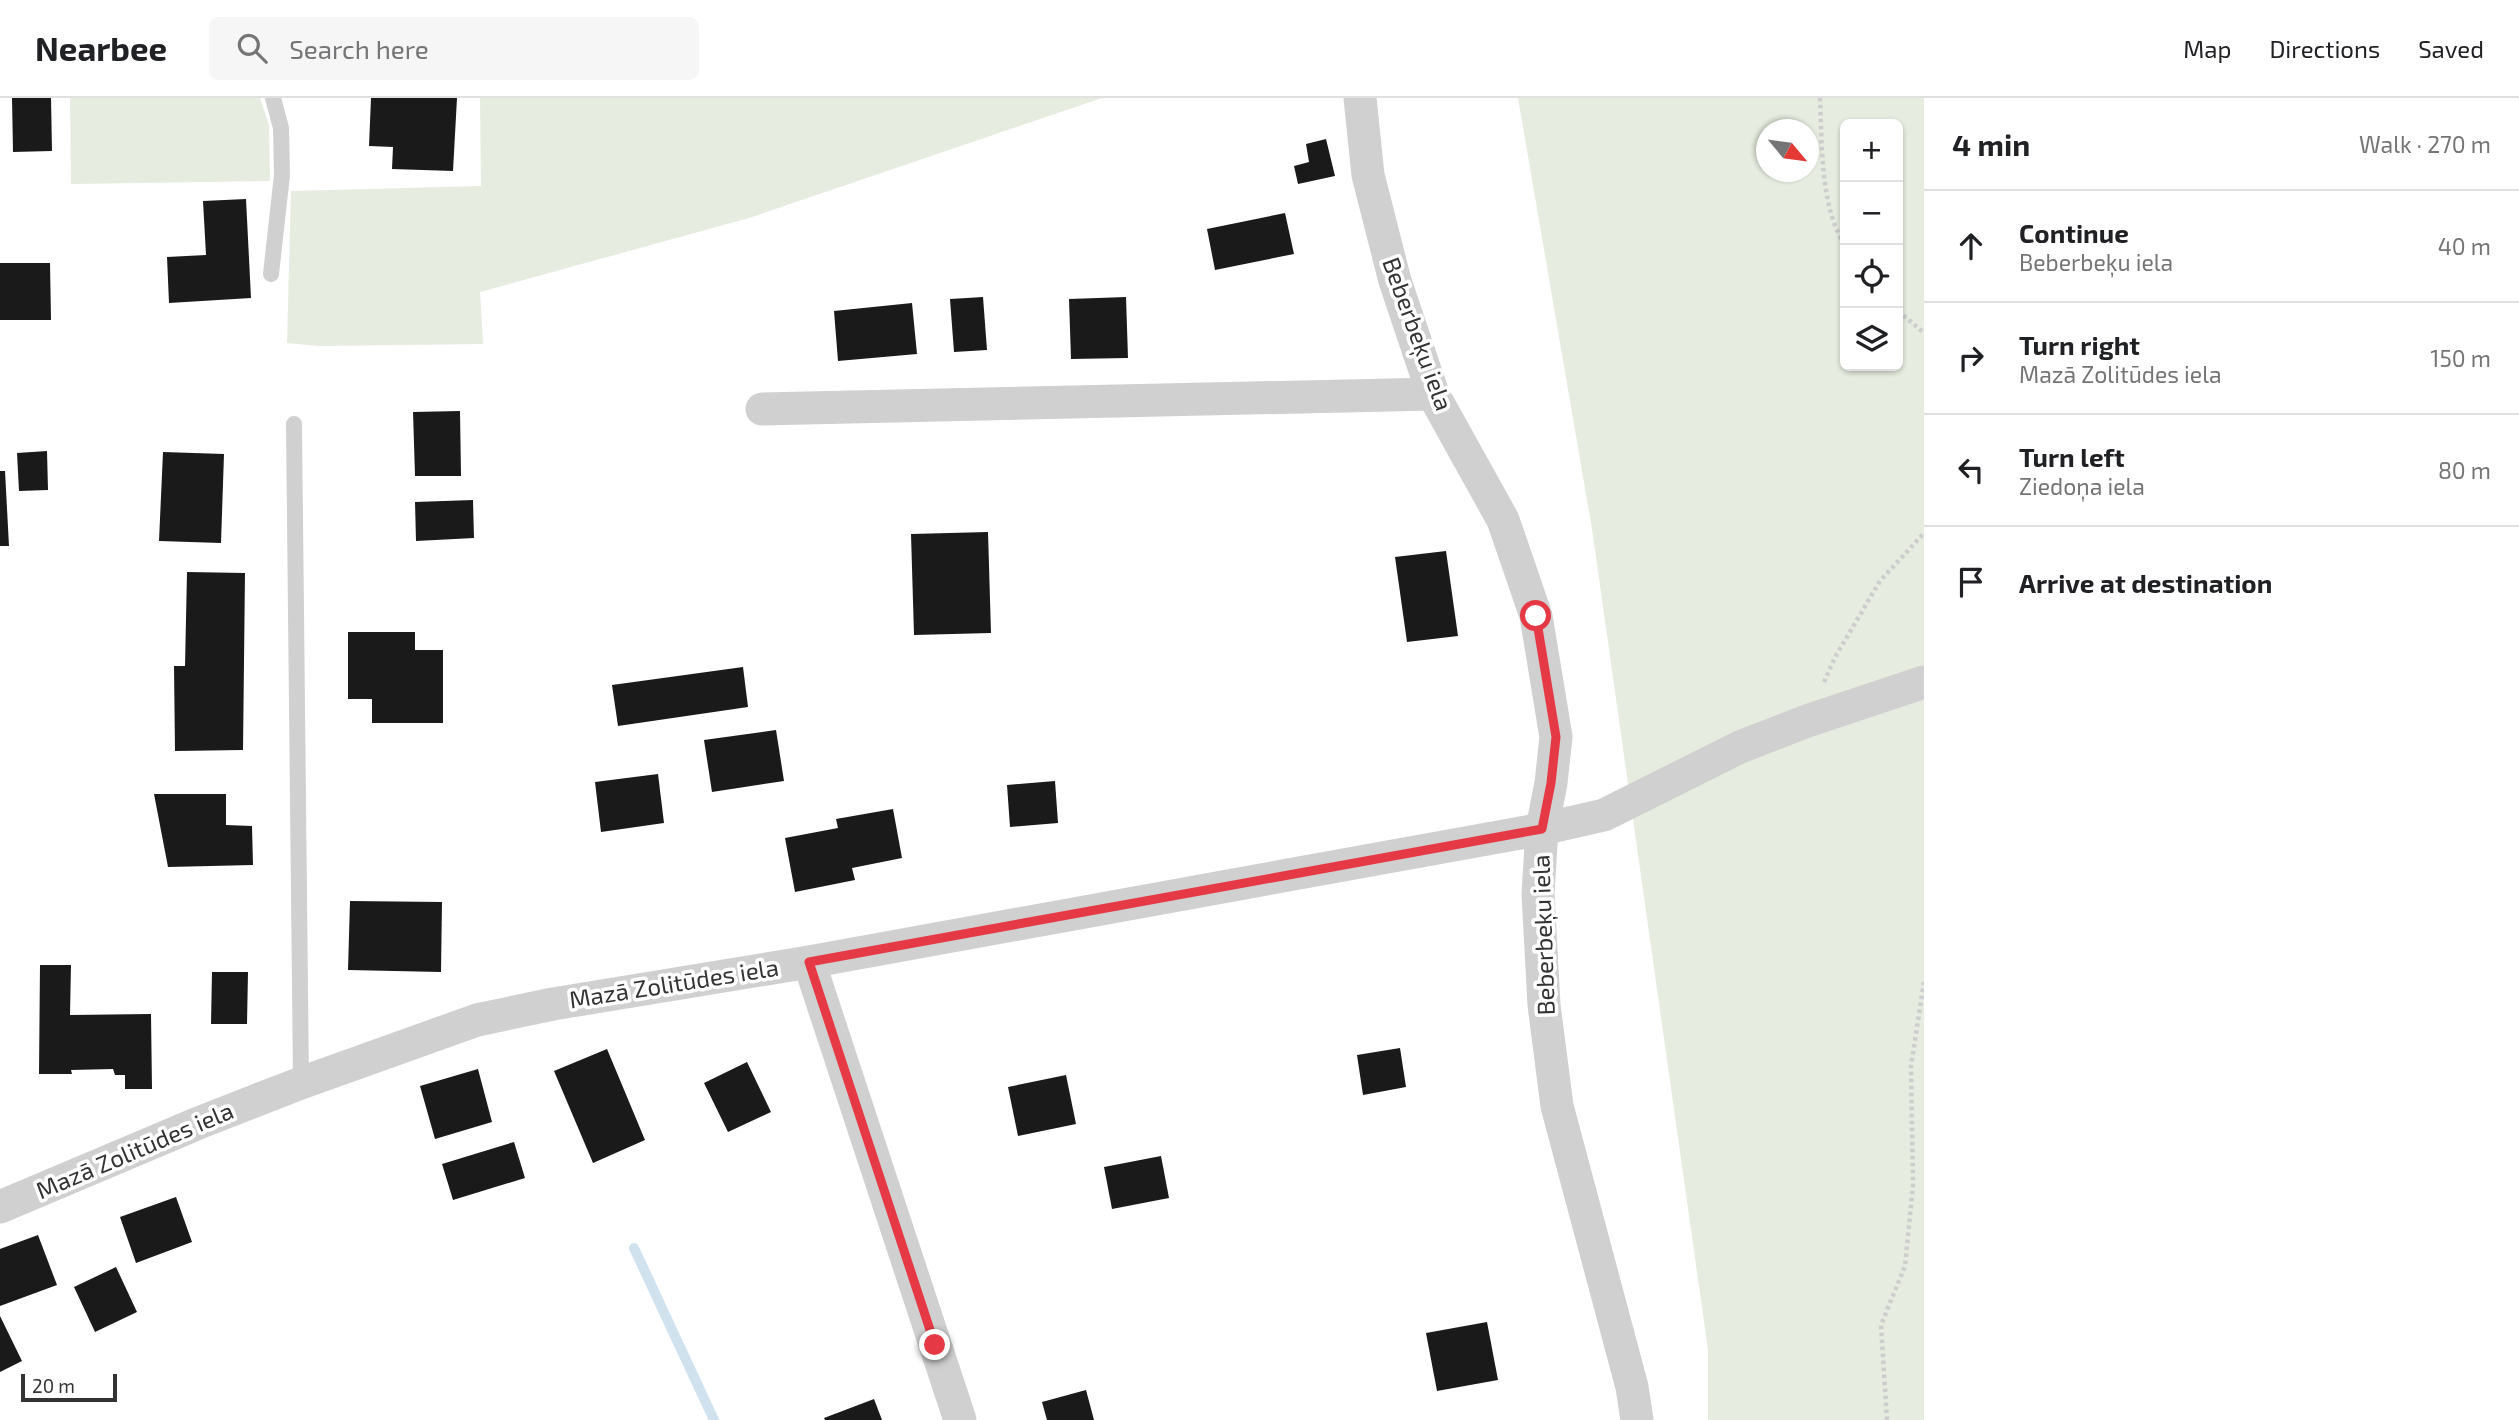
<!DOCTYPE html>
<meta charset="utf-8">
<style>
body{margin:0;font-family:"Exo 2",sans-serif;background:#f6f6f6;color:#202124}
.controls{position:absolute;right:21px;top:21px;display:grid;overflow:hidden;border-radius:10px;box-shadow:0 2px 5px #0004}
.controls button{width:63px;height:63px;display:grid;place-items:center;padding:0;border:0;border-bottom:2px solid #e0e0e0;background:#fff;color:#202124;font:35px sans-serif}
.compass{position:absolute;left:1756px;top:21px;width:63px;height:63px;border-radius:50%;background:#fff;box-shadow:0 2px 5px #0004;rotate:119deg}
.scale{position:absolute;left:21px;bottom:18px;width:96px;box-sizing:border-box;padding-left:7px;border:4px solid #333;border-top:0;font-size:19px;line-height:24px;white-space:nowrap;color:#333;-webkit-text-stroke:5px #fff;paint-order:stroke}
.stop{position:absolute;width:21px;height:21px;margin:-16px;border:5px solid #e63946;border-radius:50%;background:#fff}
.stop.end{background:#e63946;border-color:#fff;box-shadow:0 2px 7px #0008}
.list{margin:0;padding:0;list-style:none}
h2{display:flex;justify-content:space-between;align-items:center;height:91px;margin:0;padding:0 28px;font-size:30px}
h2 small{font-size:23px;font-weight:400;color:#757577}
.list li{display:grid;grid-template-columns:46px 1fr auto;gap:21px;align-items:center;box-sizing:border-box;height:112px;padding:0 28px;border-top:2px solid #e0e0e0}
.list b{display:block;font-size:26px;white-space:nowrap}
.list p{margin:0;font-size:23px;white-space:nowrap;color:#757577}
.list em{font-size:23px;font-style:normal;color:#757577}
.icon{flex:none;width:38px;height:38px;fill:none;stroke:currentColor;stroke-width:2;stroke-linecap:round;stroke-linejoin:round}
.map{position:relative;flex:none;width:1924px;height:1322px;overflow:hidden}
header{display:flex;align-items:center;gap:42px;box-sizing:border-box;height:98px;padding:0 35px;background:#fff;border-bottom:2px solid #e0e0e0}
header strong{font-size:33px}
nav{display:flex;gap:38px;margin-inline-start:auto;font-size:24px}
.search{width:490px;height:63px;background:#f6f6f6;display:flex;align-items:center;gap:18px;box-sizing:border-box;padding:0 24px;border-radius:10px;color:#757577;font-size:26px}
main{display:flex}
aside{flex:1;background:#fff}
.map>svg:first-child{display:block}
.green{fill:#e6ecdf;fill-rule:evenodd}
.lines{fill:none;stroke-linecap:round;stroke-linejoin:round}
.stream{stroke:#cfe2ee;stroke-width:10}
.building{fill:#1a1a1a}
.path{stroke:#cdcdcd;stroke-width:4.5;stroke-dasharray:3.5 3.5;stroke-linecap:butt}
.lane{stroke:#d0d0d0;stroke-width:16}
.street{stroke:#d0d0d0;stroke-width:33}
.route{stroke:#e63946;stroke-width:9}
.labels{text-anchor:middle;stroke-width:7;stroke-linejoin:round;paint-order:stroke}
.street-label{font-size:24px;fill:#333;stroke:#fff}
</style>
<header>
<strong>Nearbee</strong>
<div class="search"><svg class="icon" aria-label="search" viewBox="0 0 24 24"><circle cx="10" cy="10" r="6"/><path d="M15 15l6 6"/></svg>Search here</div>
<nav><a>Map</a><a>Directions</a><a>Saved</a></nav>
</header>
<main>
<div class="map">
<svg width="1924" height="1322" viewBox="0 0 1924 1322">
<rect width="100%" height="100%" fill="#fff"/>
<!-- green -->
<g class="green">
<path d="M 70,0 L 260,0 L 269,27 L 270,83 L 71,86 Z"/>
<path d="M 480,0 L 1102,0 L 749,120 L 480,194 L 483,246 L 320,248 L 287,245 L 291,93 L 481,88 Z"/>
<path d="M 1518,0 L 1924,0 L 1924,1322 L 1708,1322 L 1708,1252 L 1592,431 ZM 1845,26 L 1898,26 L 1898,268 L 1845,268 ZM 1766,32 L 1808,32 L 1808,74 L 1766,74 Z"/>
</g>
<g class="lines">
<!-- stream -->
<path class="stream" d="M 634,1150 L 714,1322"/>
</g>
<!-- building -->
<g class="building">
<path d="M 12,0 L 51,0 L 52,53 L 13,54 Z"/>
<path d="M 371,0 L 457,0 L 453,73 L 392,71 L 393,49 L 369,48 Z"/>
<path d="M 1326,41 L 1335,78 L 1298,86 L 1294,68 L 1309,64 L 1306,46 Z"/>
<path d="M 246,101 L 251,200 L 169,205 L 167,159 L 206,157 L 203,103 Z"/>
<path d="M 1285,115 L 1294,156 L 1215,172 L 1207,131 Z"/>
<path d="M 0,165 L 50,165 L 51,222 L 0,222 Z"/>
<path d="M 983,199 L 987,252 L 954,254 L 950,201 Z"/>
<path d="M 1126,199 L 1128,260 L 1071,261 L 1069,201 Z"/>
<path d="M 912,205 L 917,256 L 838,263 L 834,213 Z"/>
<path d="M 460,313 L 461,378 L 415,378 L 413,314 Z"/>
<path d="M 47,353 L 48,392 L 19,393 L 17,355 Z"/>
<path d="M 163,354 L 224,356 L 221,445 L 159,443 Z"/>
<path d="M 0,373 L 5,373 L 9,448 L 0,448 Z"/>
<path d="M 473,402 L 474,440 L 416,443 L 415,404 Z"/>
<path d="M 988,434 L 991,535 L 914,537 L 911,436 Z"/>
<path d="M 1446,453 L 1458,538 L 1407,544 L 1395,459 Z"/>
<path d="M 187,474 L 245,475 L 243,652 L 175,653 L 174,568 L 185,568 Z"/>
<path d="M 348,534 L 415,534 L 415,552 L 443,552 L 443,625 L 372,625 L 372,601 L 348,601 Z"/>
<path d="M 743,569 L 748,609 L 618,628 L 612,587 Z"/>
<path d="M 776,632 L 784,683 L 712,694 L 704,642 Z"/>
<path d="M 658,676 L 664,725 L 601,734 L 595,684 Z"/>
<path d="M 1055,683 L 1058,725 L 1010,729 L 1007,687 Z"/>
<path d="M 154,696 L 226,696 L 226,727 L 252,728 L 253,767 L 168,769 Z"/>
<path d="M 893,711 L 902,760 L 852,770 L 855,782 L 795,794 L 785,740 L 838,730 L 836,721 Z"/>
<path d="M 350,803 L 442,804 L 441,874 L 348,872 Z"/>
<path d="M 40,867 L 71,867 L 70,917 L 151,916 L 152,991 L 125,991 L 125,977 L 115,977 L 113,971 L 71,972 L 72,976 L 39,976 Z"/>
<path d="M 212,874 L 248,874 L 247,926 L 211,926 Z"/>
<path d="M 1400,950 L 1406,989 L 1363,997 L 1357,957 Z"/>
<path d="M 607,951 L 645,1042 L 593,1065 L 554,973 Z"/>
<path d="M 747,964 L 771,1014 L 728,1034 L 704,985 Z"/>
<path d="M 478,971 L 492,1024 L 435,1041 L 420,988 Z"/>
<path d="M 1066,977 L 1076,1026 L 1018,1038 L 1008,989 Z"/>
<path d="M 514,1044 L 525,1080 L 453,1102 L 442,1066 Z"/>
<path d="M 1161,1058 L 1169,1100 L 1112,1111 L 1104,1069 Z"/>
<path d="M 176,1099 L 192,1144 L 136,1165 L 120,1119 Z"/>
<path d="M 38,1137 L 57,1187 L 0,1208 L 0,1151 Z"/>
<path d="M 116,1169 L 137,1214 L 95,1234 L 74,1189 Z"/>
<path d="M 0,1218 L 22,1263 L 0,1274 Z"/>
<path d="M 1487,1224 L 1498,1282 L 1437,1293 L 1426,1235 Z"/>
<path d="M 1086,1292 L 1094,1322 L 1047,1322 L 1042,1304 Z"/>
<path d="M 874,1301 L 882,1322 L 825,1322 L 824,1320 Z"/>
</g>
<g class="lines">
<!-- path -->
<g class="path">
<path d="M 1820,0 C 1822,43 1820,111 1845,147"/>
<path d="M 1898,213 L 1924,235"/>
<path d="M 1824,584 L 1835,559 L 1880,483 L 1924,435"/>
<path d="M 1887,1322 L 1881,1227 L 1905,1168 L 1913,1087 L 1911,968 L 1924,884"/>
</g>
<!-- lane -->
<g class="lane">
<path d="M 271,176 L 282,77 L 281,30 L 273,0"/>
<path d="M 294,326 L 301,985"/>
</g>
<!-- street -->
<g class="street">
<path d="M 1360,0 L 1368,77 L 1395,183 L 1433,296 L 1503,422 L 1536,518 L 1556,639 L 1551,685 L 1542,731 L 1538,796 L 1544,907 L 1557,1008 L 1632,1289 L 1637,1322"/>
<path d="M 762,311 L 1433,296"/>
<path d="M 809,864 L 960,1322"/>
<path d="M 0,1109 L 201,1024 L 301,985 L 477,922 L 553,906 L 809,864 L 1542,731 L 1604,717 L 1740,649 L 1807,623 L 1924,584"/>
</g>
</g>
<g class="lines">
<!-- route -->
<path class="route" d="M 935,1247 L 809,864 L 1542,731 L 1551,685 L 1556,639 L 1536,518"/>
</g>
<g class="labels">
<!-- street labels -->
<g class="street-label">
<text transform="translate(1417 236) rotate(70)" y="8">Beberbeķu iela</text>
<text transform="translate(1544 837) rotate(-92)" y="8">Beberbeķu iela</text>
<text transform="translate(674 886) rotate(-9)" y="8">Mazā Zolitūdes iela</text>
<text transform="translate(135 1053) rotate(-23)" y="8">Mazā Zolitūdes iela</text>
</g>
</g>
</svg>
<div class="controls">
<button>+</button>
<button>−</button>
<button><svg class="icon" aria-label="locate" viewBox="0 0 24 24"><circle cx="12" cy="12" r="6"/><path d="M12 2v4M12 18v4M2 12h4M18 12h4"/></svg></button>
<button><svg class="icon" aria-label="layers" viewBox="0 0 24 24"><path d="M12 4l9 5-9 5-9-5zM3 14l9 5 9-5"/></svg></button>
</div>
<svg class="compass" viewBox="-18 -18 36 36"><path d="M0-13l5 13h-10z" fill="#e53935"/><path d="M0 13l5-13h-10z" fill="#757577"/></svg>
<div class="scale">20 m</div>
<div class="stop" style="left:1536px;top:518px"></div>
<div class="stop end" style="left:935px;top:1247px"></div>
</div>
<aside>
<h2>4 min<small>Walk · 270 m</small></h2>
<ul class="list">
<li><svg class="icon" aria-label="ahead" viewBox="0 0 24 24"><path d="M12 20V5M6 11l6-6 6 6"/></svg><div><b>Continue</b><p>Beberbeķu iela</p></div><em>40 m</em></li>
<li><svg class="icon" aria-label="right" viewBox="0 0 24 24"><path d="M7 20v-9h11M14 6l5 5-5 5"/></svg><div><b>Turn right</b><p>Mazā Zolitūdes iela</p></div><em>150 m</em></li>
<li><svg class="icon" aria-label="left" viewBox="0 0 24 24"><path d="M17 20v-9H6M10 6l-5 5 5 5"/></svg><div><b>Turn left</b><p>Ziedoņa iela</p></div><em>80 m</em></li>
<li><svg class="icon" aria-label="arrive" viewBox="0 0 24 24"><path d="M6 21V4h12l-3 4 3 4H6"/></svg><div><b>Arrive at destination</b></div></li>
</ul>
</aside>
</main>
